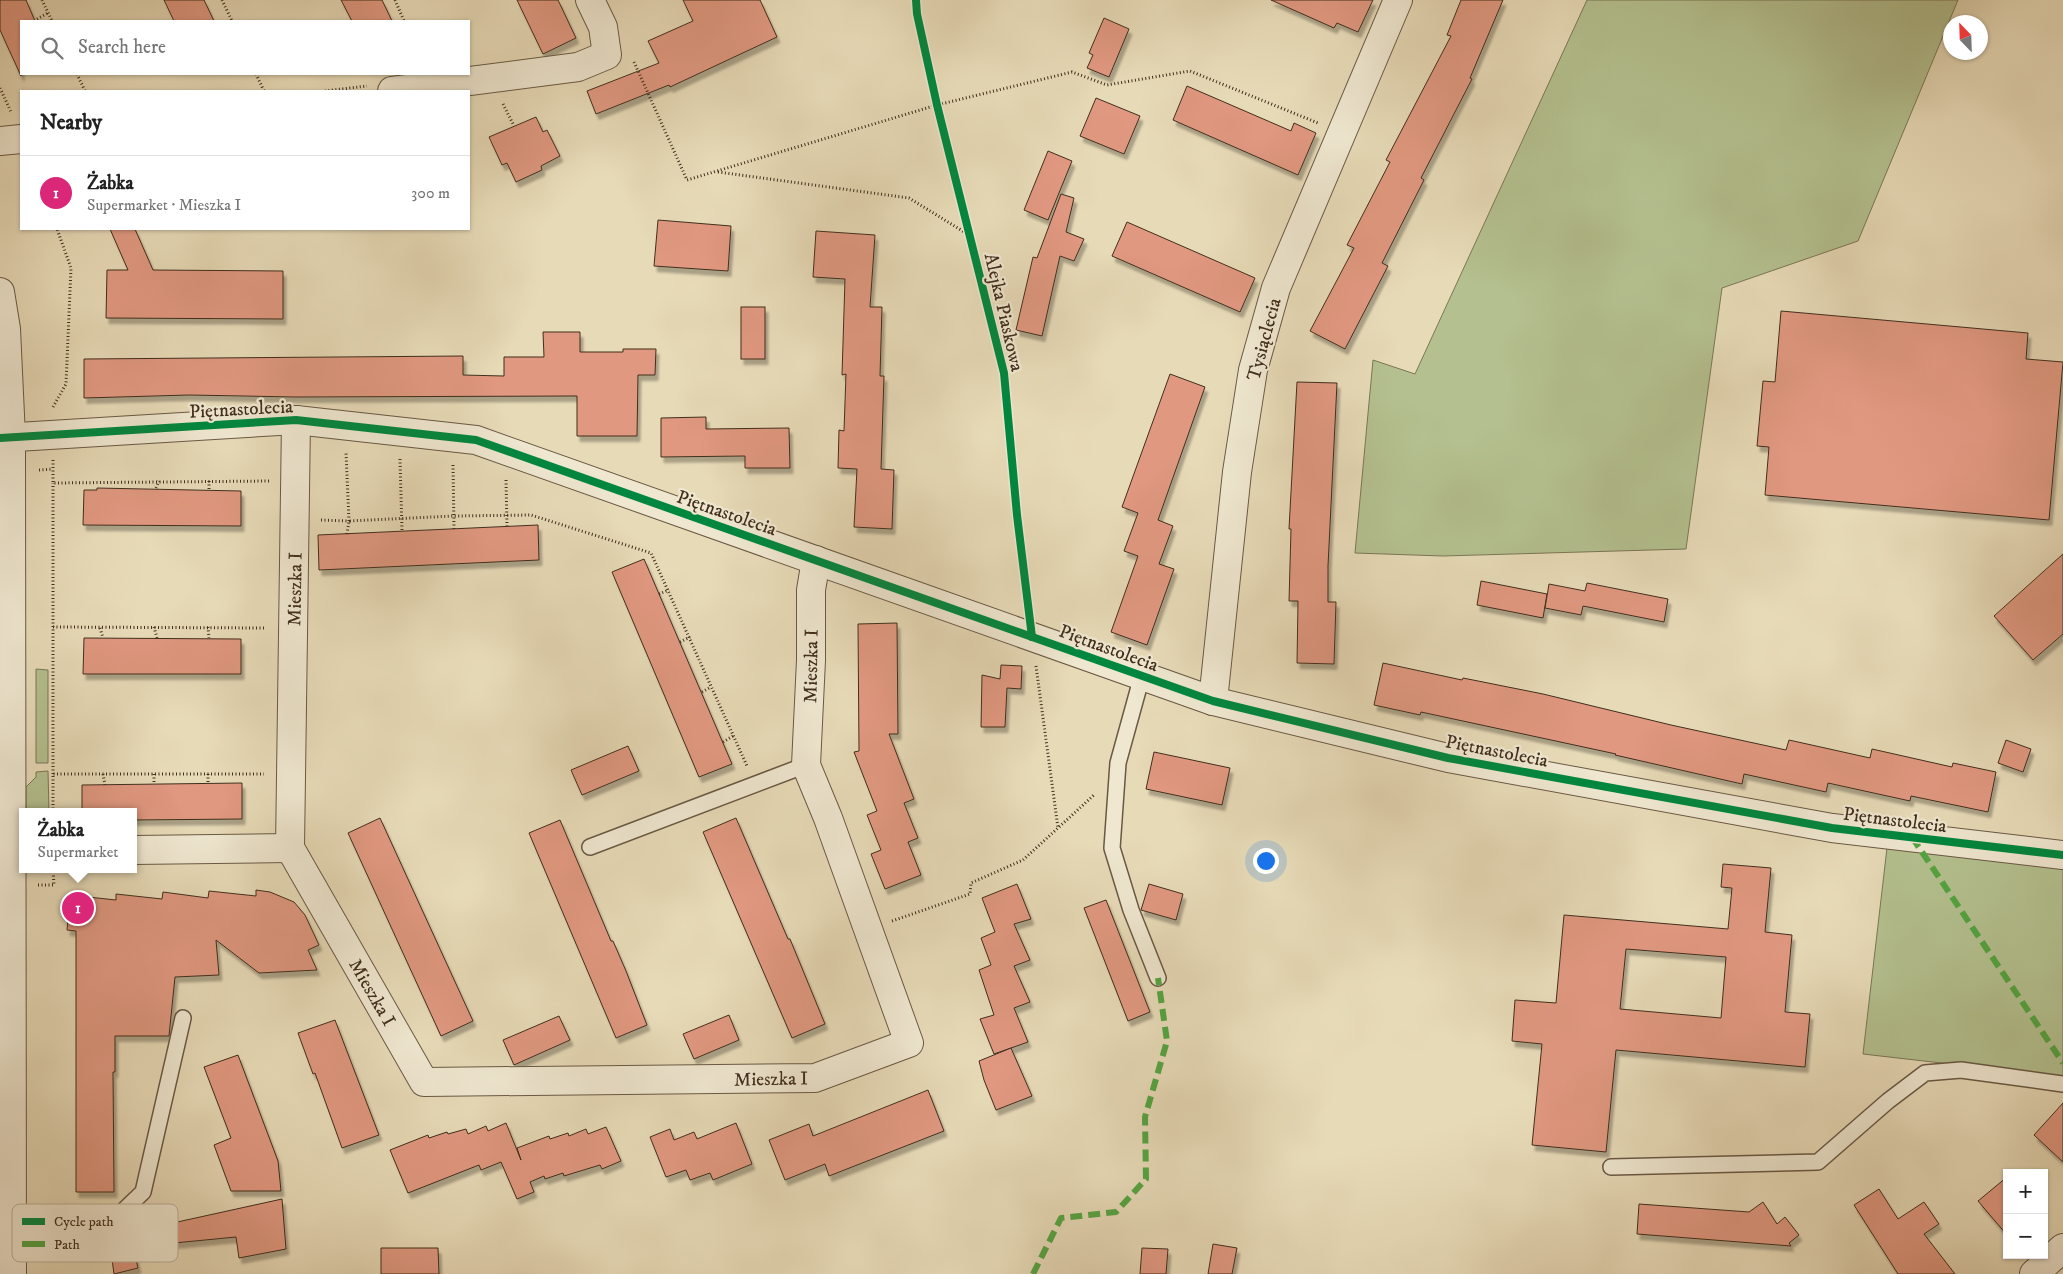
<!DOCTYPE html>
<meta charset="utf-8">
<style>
body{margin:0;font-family:"IM FELL DW Pica",serif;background:#f6f6f6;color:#222}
.controls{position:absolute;right:15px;bottom:15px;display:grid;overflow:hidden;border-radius:0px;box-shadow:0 1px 4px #0004}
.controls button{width:45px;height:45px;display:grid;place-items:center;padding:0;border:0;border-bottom:1px solid #e0e0e0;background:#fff;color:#222;font:25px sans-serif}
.compass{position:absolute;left:1943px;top:15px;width:45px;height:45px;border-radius:50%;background:#fff;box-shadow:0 1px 4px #0004;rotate:337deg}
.you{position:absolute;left:1265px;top:860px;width:18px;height:18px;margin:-12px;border:4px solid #fff;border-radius:50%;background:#1a73e8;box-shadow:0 0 0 8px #1a73e833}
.badge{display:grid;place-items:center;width:32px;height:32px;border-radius:50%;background:#db2777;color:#fff;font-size:16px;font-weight:700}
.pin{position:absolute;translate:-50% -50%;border:2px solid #fff;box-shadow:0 1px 5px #0006}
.popup{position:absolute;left:19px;top:808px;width:118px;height:65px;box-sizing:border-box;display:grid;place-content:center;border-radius:0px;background:#fff;filter:drop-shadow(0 1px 4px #0005);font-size:16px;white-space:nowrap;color:#767676}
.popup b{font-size:19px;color:#222}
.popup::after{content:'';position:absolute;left:50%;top:100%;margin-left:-10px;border:10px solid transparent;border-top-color:#fff}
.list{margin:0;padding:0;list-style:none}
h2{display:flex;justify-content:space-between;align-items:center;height:65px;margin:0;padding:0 20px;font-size:21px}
h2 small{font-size:16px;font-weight:400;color:#767676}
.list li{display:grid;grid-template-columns:32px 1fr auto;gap:15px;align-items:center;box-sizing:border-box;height:75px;padding:0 20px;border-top:1px solid #e0e0e0}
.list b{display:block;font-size:19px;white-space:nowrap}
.list p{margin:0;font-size:16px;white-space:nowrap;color:#767676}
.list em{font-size:16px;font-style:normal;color:#767676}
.icon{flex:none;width:28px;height:28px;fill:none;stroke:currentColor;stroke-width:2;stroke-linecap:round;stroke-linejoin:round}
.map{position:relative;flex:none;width:2063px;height:1274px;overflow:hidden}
.search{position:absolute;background:#fff;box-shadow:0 1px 4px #0004;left:20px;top:20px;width:450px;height:55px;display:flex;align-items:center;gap:12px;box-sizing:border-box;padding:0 18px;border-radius:0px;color:#767676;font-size:19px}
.panel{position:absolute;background:#fff;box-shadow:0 1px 4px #0004;left:20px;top:90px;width:450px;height:140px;border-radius:0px}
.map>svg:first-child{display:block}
.green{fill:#b4c08f;stroke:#7a7756}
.building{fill:#e09880;stroke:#402e1d;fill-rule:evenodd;filter:url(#shadow)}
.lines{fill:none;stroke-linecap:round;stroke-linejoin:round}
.service-casing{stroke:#6a5944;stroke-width:18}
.minor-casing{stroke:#6a5944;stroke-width:30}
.tertiary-casing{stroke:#6a5944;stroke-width:30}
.path{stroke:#402e1d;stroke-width:3;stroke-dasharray:1 2.5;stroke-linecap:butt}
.service{stroke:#efe7d0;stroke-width:15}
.minor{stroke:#efe7d0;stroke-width:28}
.tertiary{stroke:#efe7d0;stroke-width:28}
.quiet{stroke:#54a441;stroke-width:6;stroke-dasharray:12 6;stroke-linecap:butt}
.cycleway-casing{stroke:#efe7d0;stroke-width:11}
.cycleway{stroke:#00873e;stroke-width:8}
.labels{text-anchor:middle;stroke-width:4.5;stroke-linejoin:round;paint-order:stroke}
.street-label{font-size:19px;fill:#402e1d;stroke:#efe7d0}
.key{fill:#efe7d0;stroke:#bab09a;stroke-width:1}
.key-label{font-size:14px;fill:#402e1d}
</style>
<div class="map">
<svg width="2063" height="1274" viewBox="0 0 2063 1274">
<defs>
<filter id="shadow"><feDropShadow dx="3" dy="5.5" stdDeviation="1" flood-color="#0004"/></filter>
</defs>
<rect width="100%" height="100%" fill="#e7dab7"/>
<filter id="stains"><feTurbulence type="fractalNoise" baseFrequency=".004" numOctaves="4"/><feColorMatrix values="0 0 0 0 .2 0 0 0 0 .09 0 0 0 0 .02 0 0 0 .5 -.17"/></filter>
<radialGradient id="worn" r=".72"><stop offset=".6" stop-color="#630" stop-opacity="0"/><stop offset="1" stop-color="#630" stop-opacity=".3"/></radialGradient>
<!-- green -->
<g class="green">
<path d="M 1587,0 L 1958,0 L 1858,241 L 1722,288 L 1686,549 L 1443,556 L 1355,553 L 1373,360 L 1415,374 Z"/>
<path d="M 36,669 L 48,670 L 48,763 L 36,763 Z"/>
<path d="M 48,771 L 49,812 L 26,812 L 26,787 L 36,777 L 36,772 Z"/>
<path d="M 1887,848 L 2063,868 L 2063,1077 L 1863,1054 Z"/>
</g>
<!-- building -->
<g class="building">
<path d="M 0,0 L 26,0 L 35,21 L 21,21 L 21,76 L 0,30 Z"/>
<path d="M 164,0 L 204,0 L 214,21 L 174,21 Z"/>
<path d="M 341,0 L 382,0 L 392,21 L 352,21 Z"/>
<path d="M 517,0 L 558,0 L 576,38 L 543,54 Z"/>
<path d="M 683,0 L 760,0 L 777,37 L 670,87 L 669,85 L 596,114 L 587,91 L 659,63 L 648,41 L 693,21 Z"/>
<path d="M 1271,0 L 1373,0 L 1358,32 L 1337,23 L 1334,28 Z"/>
<path d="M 1461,0 L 1503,0 L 1470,78 L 1472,79 L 1421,178 L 1424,180 L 1382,263 L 1388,266 L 1345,349 L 1310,331 L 1354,248 L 1347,245 L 1390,162 L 1386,160 L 1451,36 L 1447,35 Z"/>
<path d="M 1104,18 L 1129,29 L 1109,77 L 1087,68 L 1093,55 L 1089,53 Z"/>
<path d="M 1187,86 L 1291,131 L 1294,123 L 1316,133 L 1298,175 L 1173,120 Z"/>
<path d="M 1096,98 L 1140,116 L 1124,154 L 1080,136 Z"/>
<path d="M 536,117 L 543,132 L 547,130 L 560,156 L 541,166 L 542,170 L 516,182 L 507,163 L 502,165 L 489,137 Z"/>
<path d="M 1048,151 L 1072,161 L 1048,220 L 1024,210 Z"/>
<path d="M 1061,194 L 1074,198 L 1066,232 L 1084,239 L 1074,261 L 1060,256 L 1042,336 L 1016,330 L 1033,257 L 1037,258 Z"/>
<path d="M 658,220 L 731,226 L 728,271 L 654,266 Z"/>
<path d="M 1127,222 L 1255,278 L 1240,312 L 1112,256 Z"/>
<path d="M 110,229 L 135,229 L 153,270 L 283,271 L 283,319 L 106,318 L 107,270 L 128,270 Z"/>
<path d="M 816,231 L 875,235 L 870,307 L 882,307 L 880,376 L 884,376 L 881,469 L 894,470 L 892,529 L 854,527 L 857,469 L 838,468 L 839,430 L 844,431 L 846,374 L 842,375 L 845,279 L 813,277 Z"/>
<rect x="741" y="307" width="24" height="52"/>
<path d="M 1781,311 L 2028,333 L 2026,359 L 2063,362 L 2049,520 L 1765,495 L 1769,447 L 1757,446 L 1763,381 L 1775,382 Z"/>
<path d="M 543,332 L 580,332 L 580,352 L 623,352 L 623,349 L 656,349 L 655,375 L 638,375 L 637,436 L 577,436 L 577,396 L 296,397 L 189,395 L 84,398 L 84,359 L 463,356 L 463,375 L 504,376 L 504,357 L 544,357 Z"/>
<path d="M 1170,374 L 1205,387 L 1158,520 L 1173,526 L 1159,564 L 1174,569 L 1147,645 L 1111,632 L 1138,556 L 1124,551 L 1138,513 L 1122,507 Z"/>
<path d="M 1297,382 L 1337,383 L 1328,566 L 1328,602 L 1336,602 L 1334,664 L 1297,663 L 1298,601 L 1289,601 L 1291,529 L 1289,529 Z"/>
<path d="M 706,417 L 706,429 L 789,428 L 790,468 L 745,468 L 745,456 L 661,457 L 661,418 Z"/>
<path d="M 97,488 L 241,491 L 241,526 L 83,525 L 84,490 L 97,490 Z"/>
<path d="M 538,525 L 539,560 L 319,570 L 318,535 Z"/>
<path d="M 2063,554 L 2063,634 L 2033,660 L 1994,616 Z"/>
<path d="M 644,559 L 732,764 L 699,777 L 612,572 Z"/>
<path d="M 1481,581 L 1547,594 L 1543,618 L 1477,605 Z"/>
<path d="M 1587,583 L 1668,599 L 1664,622 L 1583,606 L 1581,615 L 1545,608 L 1549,584 L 1585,591 Z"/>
<path d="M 897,623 L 898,734 L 889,734 L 914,799 L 904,803 L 918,838 L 908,842 L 921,875 L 885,889 L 871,854 L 881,850 L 867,815 L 877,811 L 854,752 L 859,751 L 858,624 Z"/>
<path d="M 84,638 L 241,639 L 241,674 L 83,674 Z"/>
<path d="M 1383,663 L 1462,680 L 1463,678 L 1543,694 L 1671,725 L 1786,750 L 1789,740 L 1870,758 L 1872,749 L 1952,767 L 1953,763 L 1996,772 L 1988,812 L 1911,796 L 1910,801 L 1828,783 L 1826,792 L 1744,774 L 1742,784 L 1615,755 L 1616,754 L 1421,712 L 1420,715 L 1374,705 Z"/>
<path d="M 1001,665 L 1022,666 L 1021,689 L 1007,688 L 1005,727 L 981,727 L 982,675 L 1000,679 Z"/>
<path d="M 2006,740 L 2031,749 L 2023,772 L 1998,763 Z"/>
<path d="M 628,746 L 639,771 L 582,795 L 571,770 Z"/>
<path d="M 1154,752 L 1230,768 L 1222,805 L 1146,789 Z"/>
<path d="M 242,783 L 242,819 L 133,820 L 133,812 L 82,812 L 82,785 Z"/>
<path d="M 380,818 L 473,1021 L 441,1036 L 348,833 Z"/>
<path d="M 736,818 L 788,939 L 790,939 L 825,1024 L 792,1038 L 703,832 Z"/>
<path d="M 560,820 L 611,941 L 613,941 L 626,971 L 647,1025 L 616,1038 L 529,833 Z"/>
<path d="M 1723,864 L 1771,868 L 1765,932 L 1792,935 L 1785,1012 L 1810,1014 L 1805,1067 L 1616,1050 L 1606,1152 L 1532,1145 L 1542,1044 L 1512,1041 L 1515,1000 L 1556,1003 L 1564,915 L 1728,929 L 1732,888 L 1721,887 ZM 1626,949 L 1726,957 L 1721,1018 L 1620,1009 Z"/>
<path d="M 1017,884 L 1031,919 L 1014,924 L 1030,960 L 1014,966 L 1030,1002 L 1014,1008 L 1028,1042 L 994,1054 L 980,1019 L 994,1015 L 979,970 L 991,965 L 981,938 L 995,932 L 982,898 Z"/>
<path d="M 1149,884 L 1183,894 L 1176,920 L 1141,910 Z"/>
<path d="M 256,890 L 270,892 L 294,902 L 305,915 L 319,945 L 308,950 L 317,970 L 259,973 L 216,940 L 219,975 L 175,977 L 169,1036 L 115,1036 L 115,1072 L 113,1072 L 114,1192 L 76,1192 L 76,931 L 67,930 L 70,895 L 116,900 L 116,894 L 162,899 L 163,892 L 208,898 L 209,891 L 256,896 Z"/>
<path d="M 1106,900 L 1150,1012 L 1128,1021 L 1084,908 Z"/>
<path d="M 729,1015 L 739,1040 L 694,1059 L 683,1034 Z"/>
<path d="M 559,1016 L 570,1040 L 514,1065 L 503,1040 Z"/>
<path d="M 335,1020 L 379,1135 L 342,1148 L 315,1073 L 313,1074 L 298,1033 Z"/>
<path d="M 1011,1048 L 1032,1096 L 996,1110 L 984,1080 L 979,1061 Z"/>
<path d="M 238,1055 L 278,1161 L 281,1191 L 231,1191 L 214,1145 L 231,1138 L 204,1067 Z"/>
<path d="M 928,1090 L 944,1131 L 829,1176 L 825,1164 L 785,1180 L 769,1140 L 809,1124 L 813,1136 Z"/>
<path d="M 2063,1103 L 2063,1162 L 2034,1135 Z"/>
<path d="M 506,1123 L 521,1160 L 517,1148 L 549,1136 L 550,1139 L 568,1133 L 569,1136 L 586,1129 L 588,1134 L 606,1127 L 621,1161 L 602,1169 L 600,1165 L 564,1176 L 563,1173 L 545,1179 L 544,1176 L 530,1182 L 534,1192 L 517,1199 L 501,1162 L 481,1170 L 479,1165 L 408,1193 L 390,1150 L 428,1135 L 429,1138 L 447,1132 L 448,1134 L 466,1129 L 468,1134 L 486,1126 L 488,1131 Z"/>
<path d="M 736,1123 L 752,1164 L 713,1180 L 710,1173 L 690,1180 L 686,1170 L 666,1177 L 650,1137 L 670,1129 L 674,1140 L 694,1132 L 697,1139 Z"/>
<path d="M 2007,1177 L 2007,1235 L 1978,1201 Z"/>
<path d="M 1879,1189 L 1898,1219 L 1924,1202 L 1939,1224 L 1924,1234 L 1955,1274 L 1898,1274 L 1854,1205 Z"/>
<path d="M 282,1199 L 286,1249 L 239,1258 L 236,1237 L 133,1247 L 138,1268 L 114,1274 L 109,1237 Z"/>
<path d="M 1763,1202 L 1777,1224 L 1785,1217 L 1799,1235 L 1789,1243 L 1791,1246 L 1637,1234 L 1639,1204 L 1749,1212 Z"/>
<path d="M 1213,1244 L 1237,1248 L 1232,1274 L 1208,1274 Z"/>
<path d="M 381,1248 L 438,1248 L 439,1274 L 381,1274 Z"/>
<path d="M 1142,1248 L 1168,1249 L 1166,1274 L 1140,1274 Z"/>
</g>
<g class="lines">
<defs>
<g id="service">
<path d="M 1142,676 L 1118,763 L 1112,848 L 1131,910 L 1158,978"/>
<path d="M 590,847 L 806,765"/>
<path d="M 1611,1167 L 1818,1162 L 1888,1101 L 1925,1073 L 1961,1070 L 2063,1084"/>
<path d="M 12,1227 L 119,1215 L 143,1192 L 183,1018"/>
</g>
<g id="minor">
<path d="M 392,91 L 578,67 L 607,55 L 603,27 L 590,0"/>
<path d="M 0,141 L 21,139"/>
<path d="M 296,420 L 290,848 L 424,1082 L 815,1078 L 909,1043 L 828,818 L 806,765 L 811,660 L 811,590 L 816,560"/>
<path d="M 0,438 L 296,420 L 476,440 L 1213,701 L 1448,758 L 1832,828 L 2063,855"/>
<path d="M 1213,701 L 1237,472 L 1253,370 L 1276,288 L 1398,0"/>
<path d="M 133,850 L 290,848"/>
</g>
<g id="tertiary">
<path d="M 0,292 L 6,329 L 11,437 L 12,1274"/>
<path d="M 2034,1274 L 2063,1248"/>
</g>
</defs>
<!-- service casing -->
<use href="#service" class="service-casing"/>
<!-- minor casing -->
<use href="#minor" class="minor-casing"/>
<!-- tertiary casing -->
<use href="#tertiary" class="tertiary-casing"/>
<!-- path -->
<g class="path">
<path d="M 42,0 L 52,21"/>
<path d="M 222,0 L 232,21"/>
<path d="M 395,0 L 404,21"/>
<path d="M 916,0 L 917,14 L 937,105 L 1004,373 L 1017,515 L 1028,608"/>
<path d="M 37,19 L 48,13"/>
<path d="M 634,62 L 687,180 L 937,105 L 1072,72 L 1107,85 L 1190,71 L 1318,123"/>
<path d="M 77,74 L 85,91"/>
<path d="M 256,74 L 264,91"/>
<path d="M 0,88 L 11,112"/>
<path d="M 325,91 L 367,86"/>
<path d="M 503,104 L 514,126"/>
<path d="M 718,172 L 909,198 L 969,235"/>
<path d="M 53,407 L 66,384 L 71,268 L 57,229"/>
<path d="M 400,459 L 402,531"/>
<path d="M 53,460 L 53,483 L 269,481"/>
<path d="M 453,465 L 454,529"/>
<path d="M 39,470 L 53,469"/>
<path d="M 506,480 L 507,527"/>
<path d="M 209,481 L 209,489"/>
<path d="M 156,488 L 159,481"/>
<path d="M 321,520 L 349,521 L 346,452"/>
<path d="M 347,534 L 349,521 L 453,516 L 531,515 L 651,553 L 747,766"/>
<path d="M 659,594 L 669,590"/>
<path d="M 53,627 L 53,483"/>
<path d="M 154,627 L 157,638"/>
<path d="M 208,627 L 209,638"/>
<path d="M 100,628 L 103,638"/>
<path d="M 680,642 L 690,637"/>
<path d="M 1036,666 L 1058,828"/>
<path d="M 702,692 L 711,687"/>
<path d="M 723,742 L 733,736"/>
<path d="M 53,774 L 53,627 L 266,628"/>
<path d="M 103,774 L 105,785"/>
<path d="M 154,774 L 154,784"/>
<path d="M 208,774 L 208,784"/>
<path d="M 53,812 L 53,774 L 264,774"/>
<path d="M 38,885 L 54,885 L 53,869"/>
<path d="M 892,921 L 970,894 L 971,883 L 1023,860 L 1094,795"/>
</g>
<!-- service -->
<use href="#service" class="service"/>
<!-- minor -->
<use href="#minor" class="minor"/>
<!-- tertiary -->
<use href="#tertiary" class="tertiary"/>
<!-- quiet -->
<g class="quiet">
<path d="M 1912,837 L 2063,1063"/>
<path d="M 1033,1274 L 1061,1218 L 1116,1212 L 1146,1179 L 1145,1117 L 1167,1041 L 1158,978"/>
</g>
<defs>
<g id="cycleway">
<path d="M 916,0 L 917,14 L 937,105 L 1004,373 L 1017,515 L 1032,637"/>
<path d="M 0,438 L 296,420 L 476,440 L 1213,701 L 1448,758 L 1832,828 L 2063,855"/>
</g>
</defs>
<!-- cycleway casing -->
<use href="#cycleway" class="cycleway-casing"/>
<!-- cycleway -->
<use href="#cycleway" class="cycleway"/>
</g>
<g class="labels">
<!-- street labels -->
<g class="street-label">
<text transform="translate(1005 312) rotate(77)" y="7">Alejka Piaskowa</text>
<text transform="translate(1263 339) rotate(-75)" y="7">Tysiąclecia</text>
<text transform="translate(241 408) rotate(-3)" y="7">Piętnastolecia</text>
<text transform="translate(727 512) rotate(19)" y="7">Piętnastolecia</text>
<text transform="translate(294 589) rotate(-89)" y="7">Mieszka I</text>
<text transform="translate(1109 647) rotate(20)" y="7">Piętnastolecia</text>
<text transform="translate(810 666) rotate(-89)" y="7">Mieszka I</text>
<text transform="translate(1497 750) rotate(11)" y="7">Piętnastolecia</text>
<text transform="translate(1895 819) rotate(7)" y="7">Piętnastolecia</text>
<text transform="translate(373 992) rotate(60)" y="7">Mieszka I</text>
<text transform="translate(771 1078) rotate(-1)" y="7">Mieszka I</text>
</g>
</g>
<!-- legend -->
<rect x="12" y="1204" width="166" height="58" rx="8" class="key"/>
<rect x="22" y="1218" width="23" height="7" fill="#00873e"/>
<rect x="22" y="1241" width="23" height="6" fill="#54a441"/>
<g class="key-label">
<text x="54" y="1226">Cycle path</text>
<text x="54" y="1249">Path</text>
</g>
<rect width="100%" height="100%" filter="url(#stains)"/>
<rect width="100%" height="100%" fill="url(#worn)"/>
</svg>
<div class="controls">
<button>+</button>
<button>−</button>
</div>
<svg class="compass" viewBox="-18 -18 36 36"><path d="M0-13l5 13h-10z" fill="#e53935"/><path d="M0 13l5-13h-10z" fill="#767676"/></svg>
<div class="you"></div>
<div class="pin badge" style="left:78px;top:908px">1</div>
<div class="popup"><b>Żabka</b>Supermarket</div>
<div class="search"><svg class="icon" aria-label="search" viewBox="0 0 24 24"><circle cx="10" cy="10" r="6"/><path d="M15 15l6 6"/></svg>Search here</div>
<section class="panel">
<h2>Nearby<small></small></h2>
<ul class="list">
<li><span class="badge">1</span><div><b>Żabka</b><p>Supermarket · Mieszka I</p></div><em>300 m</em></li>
</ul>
</section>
</div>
